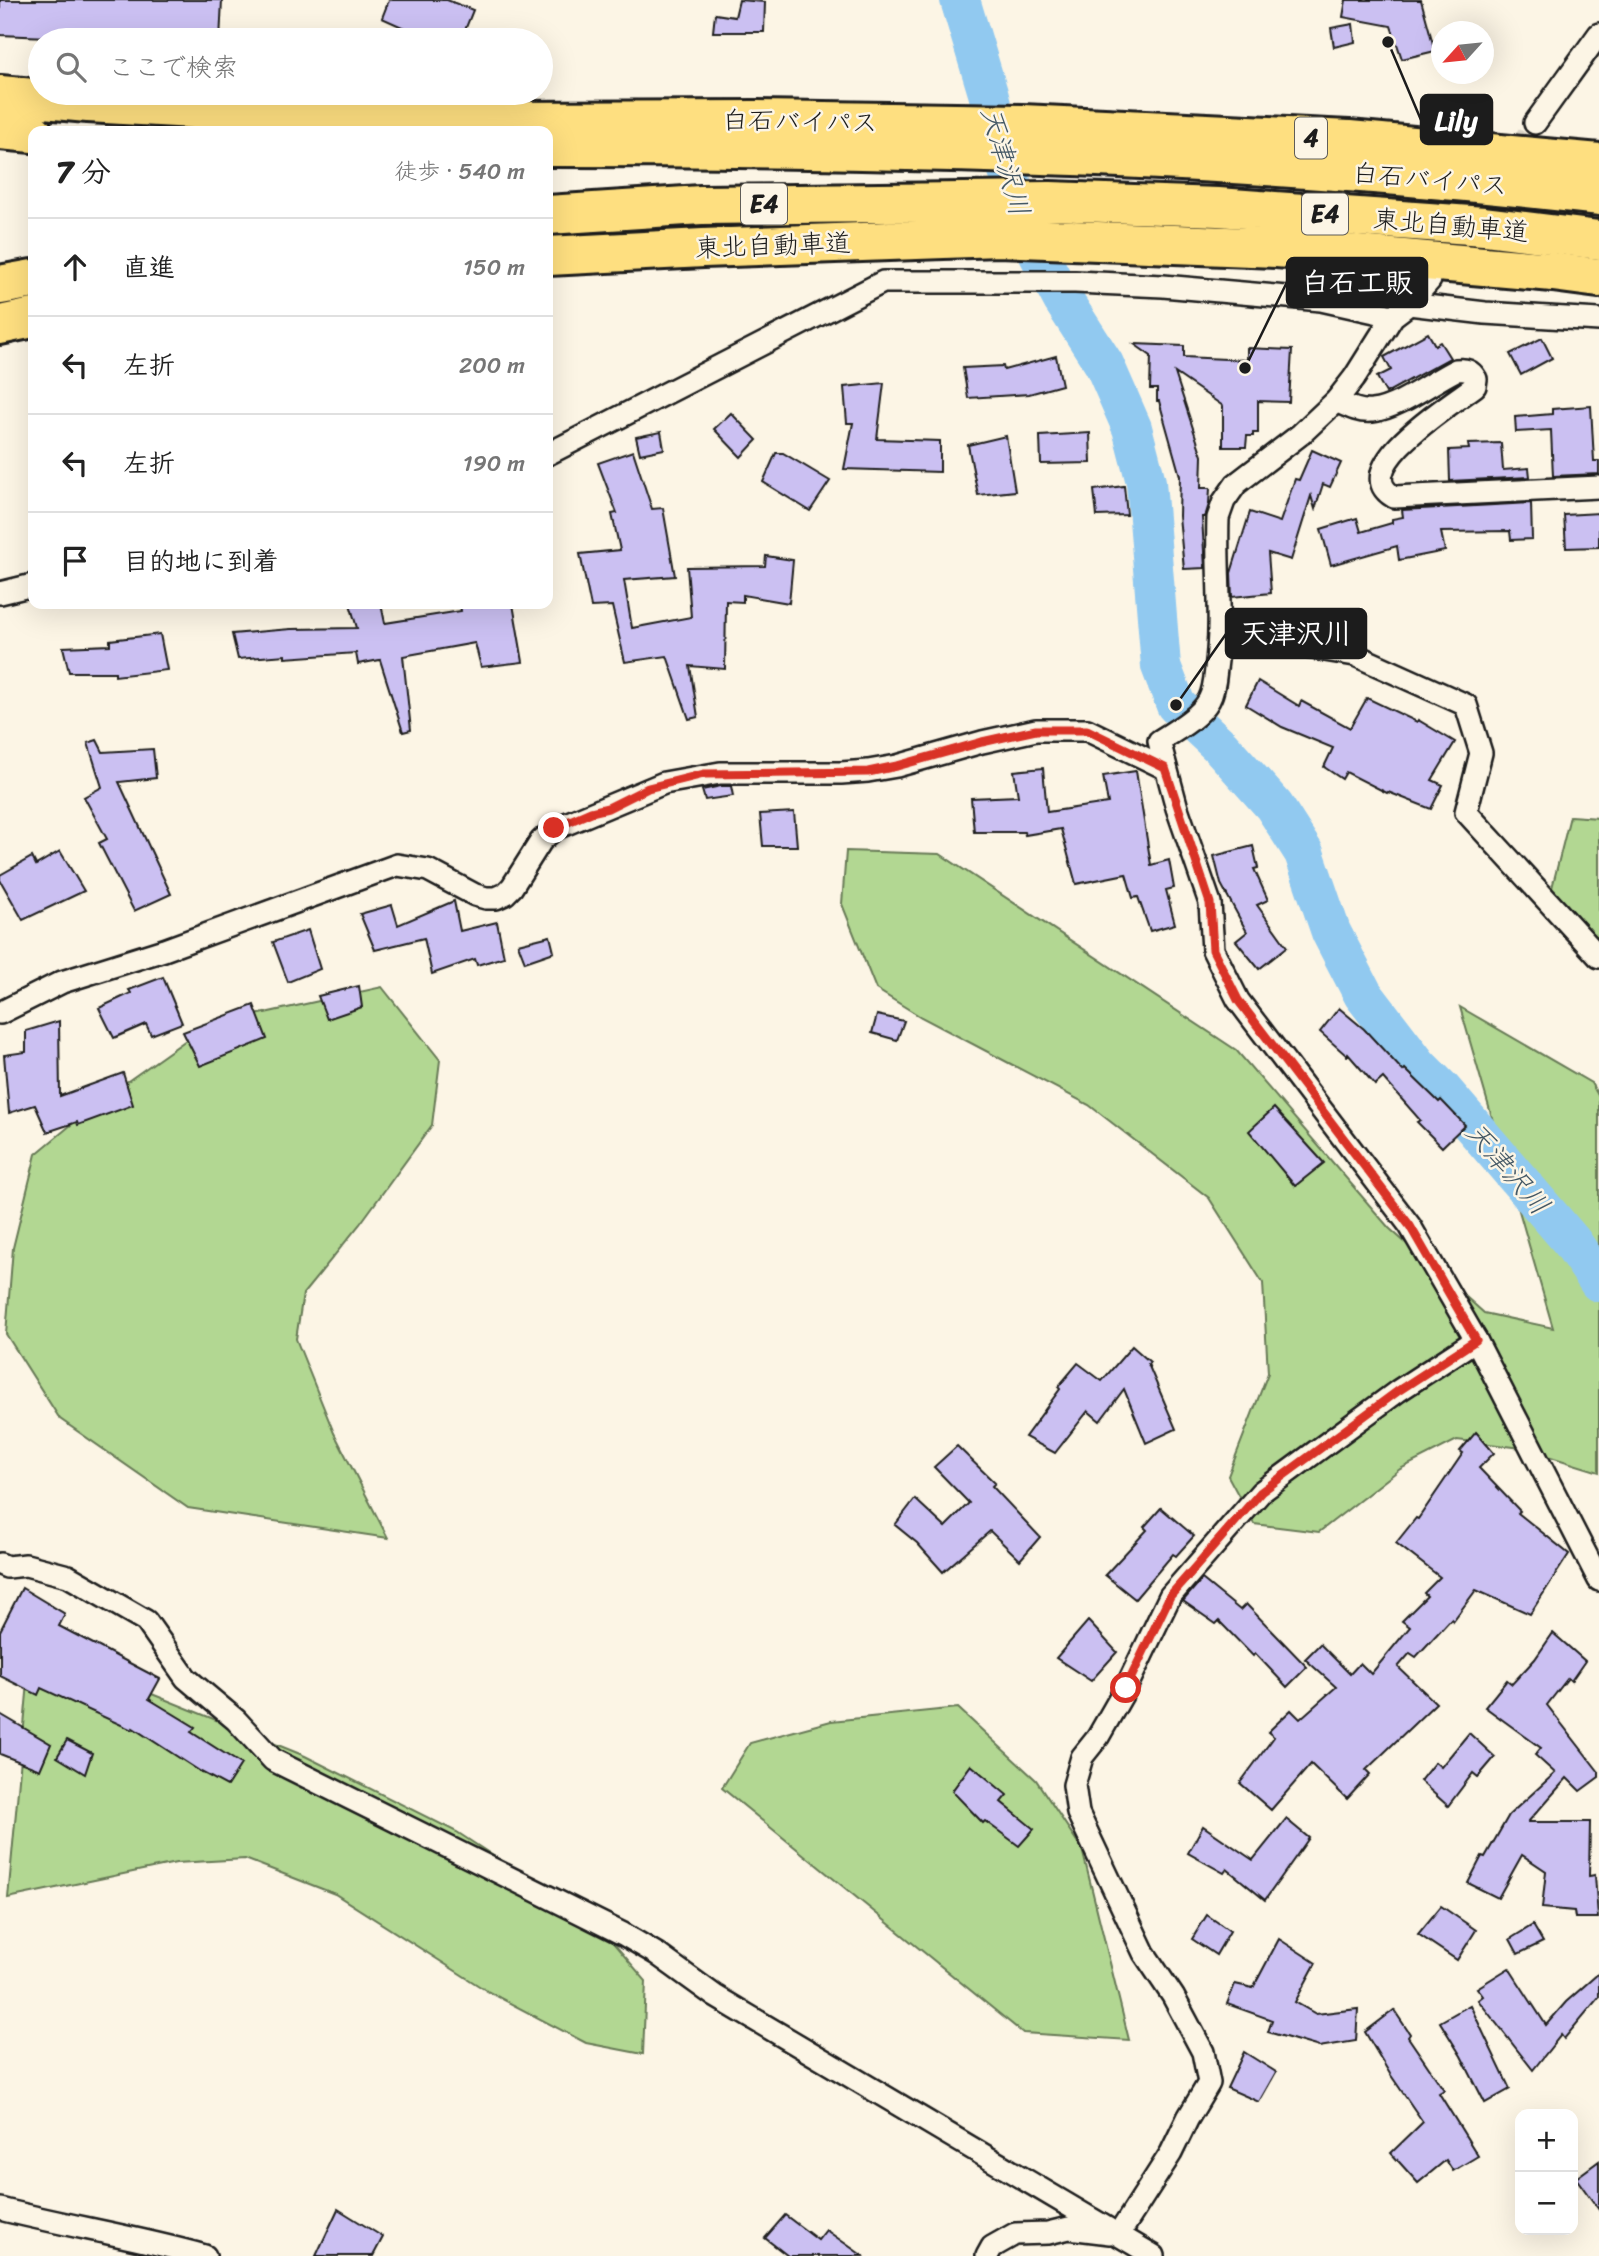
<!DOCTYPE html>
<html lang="ja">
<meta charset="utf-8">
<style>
body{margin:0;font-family:Sriracha,"Klee One",sans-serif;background:#f2f2f2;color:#222}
.controls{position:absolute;right:21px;bottom:21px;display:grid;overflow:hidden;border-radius:14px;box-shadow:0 7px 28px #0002}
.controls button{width:63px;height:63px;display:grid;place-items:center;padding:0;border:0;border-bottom:2px solid #e0e0e0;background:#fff;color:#222;font:35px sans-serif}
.compass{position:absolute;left:1431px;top:21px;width:63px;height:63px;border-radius:50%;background:#fff;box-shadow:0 7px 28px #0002;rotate:243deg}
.stop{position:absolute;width:21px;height:21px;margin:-16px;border:5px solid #d93025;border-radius:50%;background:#fff}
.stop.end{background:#d93025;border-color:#fff;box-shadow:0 2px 7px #0008}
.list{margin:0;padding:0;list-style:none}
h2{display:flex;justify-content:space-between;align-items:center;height:91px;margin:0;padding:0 28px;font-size:30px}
h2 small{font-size:23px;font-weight:400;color:#767676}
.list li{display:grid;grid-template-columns:46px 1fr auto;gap:21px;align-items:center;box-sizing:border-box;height:98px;padding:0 28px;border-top:2px solid #e0e0e0}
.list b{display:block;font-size:26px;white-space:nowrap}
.list em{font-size:23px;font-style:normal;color:#767676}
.icon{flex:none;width:38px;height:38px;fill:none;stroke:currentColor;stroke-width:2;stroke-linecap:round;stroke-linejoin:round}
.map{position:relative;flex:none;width:1599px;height:2256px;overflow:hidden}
.search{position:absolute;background:#fff;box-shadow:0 7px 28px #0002;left:28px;top:28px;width:525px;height:77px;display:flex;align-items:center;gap:18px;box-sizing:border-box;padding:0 24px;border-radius:38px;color:#767676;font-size:26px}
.panel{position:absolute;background:#fff;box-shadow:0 7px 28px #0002;left:28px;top:126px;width:525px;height:483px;border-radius:14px}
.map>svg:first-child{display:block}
.green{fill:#b2d792;stroke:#677a57;stroke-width:2}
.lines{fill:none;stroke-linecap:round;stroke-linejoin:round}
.river{stroke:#91c9f0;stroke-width:40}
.building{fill:#cbc0f2;stroke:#1c1c1c;stroke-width:2}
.street-tunnel{stroke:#dad4c7;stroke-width:21;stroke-dasharray:21 10;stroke-linecap:butt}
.street-casing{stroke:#1c1c1c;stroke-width:26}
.highway-casing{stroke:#1c1c1c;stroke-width:44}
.street{stroke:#fcf5e5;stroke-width:21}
.highway{stroke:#fedf80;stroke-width:38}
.route{stroke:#d93025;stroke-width:9}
.labels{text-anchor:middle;stroke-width:5;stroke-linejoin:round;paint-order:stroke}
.shield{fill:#fcf5e5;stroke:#5f5d58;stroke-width:2}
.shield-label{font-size:24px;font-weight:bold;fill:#1c1c1c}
.street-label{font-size:26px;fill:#1c1c1c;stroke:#fcf5e5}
.water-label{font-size:28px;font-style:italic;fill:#455966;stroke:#fcf5e5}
.leader{fill:none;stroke:#1c1c1c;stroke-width:2.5}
.callout-dot{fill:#1c1c1c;stroke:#fcf5e5;stroke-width:2.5}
.callout{fill:#1c1c1c;stroke:#1c1c1c;stroke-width:2.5}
.callout-label{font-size:28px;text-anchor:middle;font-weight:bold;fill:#fff}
</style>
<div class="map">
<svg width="1599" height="2256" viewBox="0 0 1599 2256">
<rect width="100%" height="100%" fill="#fcf5e5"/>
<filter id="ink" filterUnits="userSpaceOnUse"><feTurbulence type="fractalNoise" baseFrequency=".0143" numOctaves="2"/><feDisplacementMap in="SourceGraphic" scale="14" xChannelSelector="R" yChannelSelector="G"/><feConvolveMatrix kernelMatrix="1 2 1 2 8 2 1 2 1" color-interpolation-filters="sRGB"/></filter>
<g filter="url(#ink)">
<!-- green -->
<g class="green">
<path d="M 1570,816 L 1599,818 L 1599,944 L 1551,892 Z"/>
<path d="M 846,851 L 940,854 L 1236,1050 L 1389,1228 L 1484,1313 L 1553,1328 L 1460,1007 L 1591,1083 L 1599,1097 L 1599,1472 L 1522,1448 L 1457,1440 L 1400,1469 L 1319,1532 L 1254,1524 L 1228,1476 L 1268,1373 L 1263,1283 L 1209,1198 L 1089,1105 L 921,1017 L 876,989 L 842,904 Z"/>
<path d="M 382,987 L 440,1060 L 432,1125 L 360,1224 L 303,1294 L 296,1339 L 334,1433 L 388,1538 L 188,1508 L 60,1419 L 6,1334 L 13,1248 L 36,1154 L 101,1100 L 206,1026 Z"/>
<path d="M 30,1661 L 137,1688 L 305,1756 L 457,1832 L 597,1924 L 646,1981 L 643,2054 L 586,2043 L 487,1991 L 335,1894 L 245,1859 L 176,1863 L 8,1898 Z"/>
<path d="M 958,1708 L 1036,1780 L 1082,1849 L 1129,2040 L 1023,2033 L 722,1788 L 750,1743 L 831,1721 Z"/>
</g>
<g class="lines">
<!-- river -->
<path class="river" d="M 960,0 L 988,93 L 1021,221 L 1063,300 L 1104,364 L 1132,428 L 1146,482 L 1161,666 L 1176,705 L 1221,747 L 1274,806 L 1304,853 L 1331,932 L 1363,994 L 1418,1066 L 1442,1090 L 1572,1242 L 1599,1282"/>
</g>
<!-- building -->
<g class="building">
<path d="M 0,0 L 222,0 L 220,40 L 121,40 L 0,35 Z"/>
<path d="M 389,0 L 447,0 L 473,10 L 461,40 L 431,40 L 382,18 Z"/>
<path d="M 739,0 L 765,2 L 764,32 L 713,32 L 715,14 L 735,17 Z"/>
<path d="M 1346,0 L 1421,0 L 1435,51 L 1402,59 L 1391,26 L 1343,17 Z"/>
<path d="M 1353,24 L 1355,42 L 1334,47 L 1331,28 Z"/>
<path d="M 1428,333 L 1435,345 L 1440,342 L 1450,358 L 1386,393 L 1377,377 L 1391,370 L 1384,357 Z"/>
<path d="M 1542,338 L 1552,358 L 1521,375 L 1510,354 Z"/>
<path d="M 1134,344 L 1184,346 L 1184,357 L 1247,360 L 1247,348 L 1292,350 L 1289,402 L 1258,401 L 1258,433 L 1253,433 L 1253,436 L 1247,436 L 1246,447 L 1223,447 L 1223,406 L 1175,373 L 1202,456 L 1201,488 L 1210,488 L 1209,504 L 1205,517 L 1202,517 L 1205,568 L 1184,569 L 1179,516 L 1180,476 L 1159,401 L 1157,401 L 1157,389 L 1150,389 L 1151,356 Z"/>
<path d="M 1056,356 L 1062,385 L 1029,394 L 968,398 L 963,368 L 1003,366 L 1004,370 Z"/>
<path d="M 884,383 L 877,439 L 940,441 L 940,472 L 844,469 L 853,423 L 847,423 L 844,387 Z"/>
<path d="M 1591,406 L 1594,461 L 1599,461 L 1599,474 L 1553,476 L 1551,430 L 1516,432 L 1515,417 L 1552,414 L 1552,409 Z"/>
<path d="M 731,413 L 757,440 L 741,457 L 714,429 Z"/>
<path d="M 661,432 L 664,449 L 640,454 L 636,437 Z"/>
<path d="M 1090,433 L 1091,463 L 1041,464 L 1040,436 Z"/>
<path d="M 1006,436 L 1015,491 L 978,495 L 968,445 Z"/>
<path d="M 1501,443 L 1503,470 L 1529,468 L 1530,477 L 1450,481 L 1449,450 L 1469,449 L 1468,444 Z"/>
<path d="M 1312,450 L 1341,463 L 1330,487 L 1323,484 L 1315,509 L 1311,496 L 1291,560 L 1268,553 L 1271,593 L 1232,597 L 1231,573 L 1250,512 L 1280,522 L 1295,479 L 1299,480 Z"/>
<path d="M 633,451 L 652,509 L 663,508 L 675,576 L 624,580 L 632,628 L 691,617 L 687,567 L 765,566 L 766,556 L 793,560 L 789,603 L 743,595 L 743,602 L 726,601 L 725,669 L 690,666 L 698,717 L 689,719 L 667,656 L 625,662 L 612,606 L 591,607 L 580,554 L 620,550 L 612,514 L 617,513 L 598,463 Z"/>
<path d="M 776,453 L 783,453 L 830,481 L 810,511 L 763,482 Z"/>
<path d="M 1124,486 L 1127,515 L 1097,516 L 1094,490 Z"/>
<path d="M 1531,503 L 1532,539 L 1511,540 L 1510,531 L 1441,532 L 1445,551 L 1399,560 L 1397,546 L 1331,565 L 1321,529 L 1357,518 L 1361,532 L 1392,523 L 1392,519 L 1403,517 L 1402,510 Z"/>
<path d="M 1599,513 L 1599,547 L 1566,548 L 1564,515 Z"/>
<path d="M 350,604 L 381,604 L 385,623 L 461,611 L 460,605 L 513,604 L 523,662 L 481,667 L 475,643 L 403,656 L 411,730 L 403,732 L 380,660 L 358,664 L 356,653 L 285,658 L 285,655 L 238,659 L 232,634 L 291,629 L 357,628 Z"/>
<path d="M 160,634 L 167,670 L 115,676 L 115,672 L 69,672 L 63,647 L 110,645 L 110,640 Z"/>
<path d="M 1258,681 L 1299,706 L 1301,701 L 1350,728 L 1367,698 L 1417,722 L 1418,720 L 1455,742 L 1432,780 L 1443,785 L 1431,809 L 1388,792 L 1387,793 L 1346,772 L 1342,779 L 1324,767 L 1333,748 L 1282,727 L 1246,705 Z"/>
<path d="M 97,740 L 103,752 L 153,749 L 156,778 L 119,782 L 171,894 L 134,911 L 99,843 L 107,839 L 84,797 L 102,787 L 88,743 Z"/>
<path d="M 1043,768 L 1047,812 L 1108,803 L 1103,776 L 1136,771 L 1151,865 L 1169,860 L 1174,888 L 1166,890 L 1175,924 L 1150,931 L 1138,897 L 1133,898 L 1126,874 L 1076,884 L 1061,829 L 1025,835 L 1024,832 L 974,832 L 971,798 L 1018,796 L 1014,771 Z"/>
<path d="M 721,786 L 731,786 L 733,796 L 705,800 L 702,790 Z"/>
<path d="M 794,812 L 797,846 L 763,846 L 760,814 Z"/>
<path d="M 1253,846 L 1258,868 L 1254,869 L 1268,900 L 1257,905 L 1287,947 L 1259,969 L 1236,941 L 1247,932 L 1221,884 L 1214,856 Z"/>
<path d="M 60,851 L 84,891 L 23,920 L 0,880 L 0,875 L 32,857 L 36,865 Z"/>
<path d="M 454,901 L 460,931 L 497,922 L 504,957 L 477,965 L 475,959 L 432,974 L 424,938 L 375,950 L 360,914 L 392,905 L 398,925 Z"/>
<path d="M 308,930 L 320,969 L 288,982 L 273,942 Z"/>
<path d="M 550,936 L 554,952 L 525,962 L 518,944 Z"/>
<path d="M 163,977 L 182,1023 L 151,1035 L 146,1024 L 114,1038 L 99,1008 L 131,993 L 129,990 Z"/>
<path d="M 359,986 L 362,1007 L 327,1019 L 318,996 Z"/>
<path d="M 254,1005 L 267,1039 L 200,1066 L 183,1032 Z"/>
<path d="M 1339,1008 L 1364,1029 L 1403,1071 L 1405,1069 L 1439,1102 L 1441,1100 L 1465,1125 L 1442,1147 L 1417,1122 L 1420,1120 L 1383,1078 L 1375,1085 L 1348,1054 L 1347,1056 L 1320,1032 Z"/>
<path d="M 877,1015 L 904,1021 L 897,1040 L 872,1033 Z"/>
<path d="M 59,1021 L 60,1096 L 123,1073 L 133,1105 L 78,1125 L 77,1122 L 47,1132 L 35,1105 L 9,1113 L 4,1055 L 26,1052 L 26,1031 Z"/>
<path d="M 1274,1108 L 1324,1163 L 1295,1186 L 1249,1131 Z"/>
<path d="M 1132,1346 L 1150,1362 L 1148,1364 L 1176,1429 L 1146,1443 L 1124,1389 L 1100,1421 L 1088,1411 L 1055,1453 L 1025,1437 L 1060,1389 L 1058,1387 L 1078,1363 L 1102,1381 Z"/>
<path d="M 1476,1432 L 1494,1453 L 1479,1468 L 1520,1511 L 1518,1513 L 1569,1554 L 1530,1614 L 1476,1590 L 1453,1621 L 1451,1619 L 1416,1657 L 1410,1653 L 1398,1667 L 1436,1703 L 1366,1770 L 1370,1774 L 1347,1799 L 1311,1764 L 1271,1810 L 1240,1783 L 1274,1737 L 1268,1732 L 1291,1710 L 1300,1719 L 1336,1687 L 1305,1659 L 1320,1644 L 1350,1674 L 1360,1663 L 1371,1674 L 1410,1627 L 1402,1621 L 1427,1596 L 1424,1593 L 1440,1577 L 1396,1543 L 1416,1518 L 1418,1519 L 1463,1453 L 1460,1451 Z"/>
<path d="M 957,1446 L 995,1483 L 992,1486 L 1040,1537 L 1020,1560 L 990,1531 L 943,1572 L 917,1543 L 895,1525 L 915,1499 L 945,1527 L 969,1503 L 934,1467 Z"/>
<path d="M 1161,1508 L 1194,1536 L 1176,1556 L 1173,1554 L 1135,1599 L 1105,1575 L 1147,1530 L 1144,1527 Z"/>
<path d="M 1202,1579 L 1240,1610 L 1246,1604 L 1307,1667 L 1287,1687 L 1255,1653 L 1253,1656 L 1219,1621 L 1216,1624 L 1183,1601 Z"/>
<path d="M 22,1588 L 65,1614 L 59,1626 L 160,1679 L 149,1699 L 195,1727 L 191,1732 L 241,1764 L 227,1786 L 201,1772 L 133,1728 L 132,1730 L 41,1688 L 38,1695 L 0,1676 L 0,1631 Z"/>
<path d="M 1088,1621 L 1117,1652 L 1091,1681 L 1056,1658 Z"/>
<path d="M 1553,1633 L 1585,1661 L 1571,1681 L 1568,1678 L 1547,1705 L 1599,1772 L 1599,1777 L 1580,1791 L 1567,1778 L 1528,1822 L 1590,1822 L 1589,1876 L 1595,1875 L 1598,1918 L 1575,1918 L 1574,1911 L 1542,1908 L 1546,1871 L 1522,1855 L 1498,1898 L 1468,1883 L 1482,1856 L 1485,1857 L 1509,1815 L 1555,1773 L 1535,1755 L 1541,1748 L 1485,1707 L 1507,1680 L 1512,1684 L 1535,1659 Z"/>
<path d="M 0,1714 L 51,1744 L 40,1770 L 0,1754 Z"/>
<path d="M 1469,1733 L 1495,1757 L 1478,1777 L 1473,1773 L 1448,1806 L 1420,1781 L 1435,1762 L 1441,1767 Z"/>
<path d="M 67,1740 L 92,1753 L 85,1774 L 57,1757 Z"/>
<path d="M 971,1765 L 1007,1795 L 1001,1802 L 1034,1829 L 1019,1846 L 985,1821 L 983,1823 L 952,1791 Z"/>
<path d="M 1286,1819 L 1309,1838 L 1265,1900 L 1227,1869 L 1224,1873 L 1188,1853 L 1203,1826 L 1253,1860 Z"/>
<path d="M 1441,1906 L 1476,1930 L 1457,1960 L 1418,1934 Z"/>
<path d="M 1207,1915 L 1230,1931 L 1216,1955 L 1192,1939 Z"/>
<path d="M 1533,1925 L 1543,1942 L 1518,1954 L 1510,1939 Z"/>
<path d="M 1279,1939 L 1316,1963 L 1295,2002 L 1316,2014 L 1358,2009 L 1356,2041 L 1319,2047 L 1268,2032 L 1272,2020 L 1227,2004 L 1235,1984 L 1253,1988 Z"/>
<path d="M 1509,1968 L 1546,2025 L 1566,2002 L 1599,1973 L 1599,1997 L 1564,2039 L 1561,2035 L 1533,2070 L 1478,2000 L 1483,1996 L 1477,1988 Z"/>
<path d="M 1470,2005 L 1510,2089 L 1485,2103 L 1461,2056 L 1440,2022 Z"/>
<path d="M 1394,2010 L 1410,2034 L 1408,2037 L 1444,2090 L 1439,2093 L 1478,2156 L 1453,2171 L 1446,2160 L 1418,2183 L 1391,2153 L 1423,2122 L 1390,2074 L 1365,2032 Z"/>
<path d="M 1244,2052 L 1276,2072 L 1259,2102 L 1227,2088 Z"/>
<path d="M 1599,2161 L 1599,2210 L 1576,2178 Z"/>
<path d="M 338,2209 L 383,2237 L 373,2256 L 316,2256 Z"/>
<path d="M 785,2215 L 818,2240 L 826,2230 L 863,2256 L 788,2256 L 765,2238 Z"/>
</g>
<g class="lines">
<!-- street-tunnel -->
<path class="street-tunnel" d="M 1464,229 L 1535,123"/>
<defs>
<g id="street">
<path d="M 1535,123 L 1599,34"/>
<path d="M 1430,280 L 1409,304 L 1393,316 L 1354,378 L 1336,401 L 1301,434 L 1236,484 L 1224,501 L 1218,518 C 1216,569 1223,619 1216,669 C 1215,679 1214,691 1209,700 C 1200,717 1175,731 1159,741 L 1177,808 L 1210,903 L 1213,950 L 1238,1000 L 1410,1226 L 1476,1340 L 1599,1580"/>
<path d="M 1409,304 L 1485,313 L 1599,320"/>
<path d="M 1336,401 C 1347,406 1360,413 1372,411 C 1399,408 1431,382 1456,370 C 1466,369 1471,370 1476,379 L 1475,386 C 1456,401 1344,469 1394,497 L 1599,487"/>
<path d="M 548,454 L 883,282 L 1075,282 L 1163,286 L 1321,300 L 1393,316"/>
<path d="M 0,593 L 33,585"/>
<path d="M 1220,630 L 1300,646 L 1355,655 L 1466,705 L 1481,753 L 1466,812 L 1599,957"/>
<path d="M 0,1013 L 62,982 L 164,950 L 397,865 L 428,870 L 475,895 L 486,898 L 496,898 L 505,894 L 512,887 L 541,841 L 554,829 L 664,783 L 720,773 L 841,773 L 868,771 L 897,766 L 982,742 L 1036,730 L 1087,730 L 1165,768"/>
<path d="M 0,1564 L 7,1567 L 26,1565 L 68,1576 L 146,1621 L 186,1678 L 236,1720 L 273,1760 L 623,1934 L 657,1954 L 715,1996 L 1154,2256"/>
<path d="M 0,2209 C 68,2226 137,2237 205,2256"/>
<path d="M 1119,2234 L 1171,2153 L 1188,2118 L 1209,2083 L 1203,2052 L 1173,1996 L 1144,1953 L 1078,1813 L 1074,1785 L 1082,1757 L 1098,1737 L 1126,1688 L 1170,1596 L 1261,1492 L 1398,1391 L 1476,1340"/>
<path d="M 987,2256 L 992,2247 L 1015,2234 L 1048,2233 L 1069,2228 L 1110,2233"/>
</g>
<g id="highway">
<path d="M 0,95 L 88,103 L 368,119 L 490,121 L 758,120 L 1022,124 L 1349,140 L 1599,163"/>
<path d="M 0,130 L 33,133"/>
<path d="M 548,147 C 899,147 1250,155 1599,196"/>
<path d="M 548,215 L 701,205 L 1050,201 L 1218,207 L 1484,226 L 1599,240"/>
<path d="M 548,256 L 703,248 L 998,237 L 1277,248 L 1553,272 L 1599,278"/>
<path d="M 0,285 L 33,279"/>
<path d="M 0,325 L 33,318"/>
</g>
</defs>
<!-- street casing -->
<use href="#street" class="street-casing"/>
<!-- highway casing -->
<use href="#highway" class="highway-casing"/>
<!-- street -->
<use href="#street" class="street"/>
<!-- highway -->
<use href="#highway" class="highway"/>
</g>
</g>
<g class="lines" filter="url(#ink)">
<!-- route -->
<path class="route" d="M 554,828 L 591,812 L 608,808 L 648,788 L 704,774 L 868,772 L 897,766 L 982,742 L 1036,730 L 1087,730 L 1165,768 L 1210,903 L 1213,950 L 1238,1000 L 1410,1226 L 1476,1340 L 1398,1391 L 1261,1492 L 1170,1596 L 1126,1688"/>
</g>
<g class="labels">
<!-- shield labels -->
<g class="shield">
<rect x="1295" y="117.5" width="32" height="41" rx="5"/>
<rect x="741" y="183.5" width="46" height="41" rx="5"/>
<rect x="1302" y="193.5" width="46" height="41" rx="5"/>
</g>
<g class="shield-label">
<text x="1311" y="146">4</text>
<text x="764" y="212">E4</text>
<text x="1325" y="222">E4</text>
</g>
<!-- street labels -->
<g class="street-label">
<text transform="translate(800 121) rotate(1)" y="9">白石バイパス</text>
<text transform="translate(1430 179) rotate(5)" y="9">白石バイパス</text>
<text transform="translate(1451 225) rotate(5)" y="9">東北自動車道</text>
<text transform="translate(773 245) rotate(-2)" y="9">東北自動車道</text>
</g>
<!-- water labels -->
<g class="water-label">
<text transform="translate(1006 161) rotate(74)" y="10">天津沢川</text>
<text transform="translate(1508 1168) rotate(49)" y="10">天津沢川</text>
</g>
</g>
<!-- callouts -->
<path class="leader" d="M1388 42L1421 120M1245 368L1287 282M1176 705L1226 634"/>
<g class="callout-dot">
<circle cx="1388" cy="42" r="7"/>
<circle cx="1245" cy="368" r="7"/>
<circle cx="1176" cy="705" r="7"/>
</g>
<g class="callout">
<rect x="1421" y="95" width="71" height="49" rx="7"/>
<rect x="1287" y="258" width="140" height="49" rx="7"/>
<rect x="1226" y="609" width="140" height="49" rx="7"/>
</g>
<g class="callout-label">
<text x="1456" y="130">Lily</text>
<text x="1357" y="292">白石工販</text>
<text x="1296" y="643">天津沢川</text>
</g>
</svg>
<div class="controls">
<button>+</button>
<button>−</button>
</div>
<svg class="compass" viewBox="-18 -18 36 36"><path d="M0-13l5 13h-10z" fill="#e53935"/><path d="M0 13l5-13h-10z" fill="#767676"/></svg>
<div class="stop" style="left:1126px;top:1688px"></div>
<div class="stop end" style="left:554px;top:828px"></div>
<div class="search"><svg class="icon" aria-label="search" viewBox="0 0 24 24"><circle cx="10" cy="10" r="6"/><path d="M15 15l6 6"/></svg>ここで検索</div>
<section class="panel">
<h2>7 分<small>徒歩 · 540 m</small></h2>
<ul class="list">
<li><svg class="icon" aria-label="ahead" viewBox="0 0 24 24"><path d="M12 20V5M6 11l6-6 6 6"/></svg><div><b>直進</b></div><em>150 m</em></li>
<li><svg class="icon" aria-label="left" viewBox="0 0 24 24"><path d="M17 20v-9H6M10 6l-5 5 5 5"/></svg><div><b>左折</b></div><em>200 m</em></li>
<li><svg class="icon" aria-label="left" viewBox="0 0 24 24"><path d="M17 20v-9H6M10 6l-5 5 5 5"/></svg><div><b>左折</b></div><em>190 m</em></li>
<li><svg class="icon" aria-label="arrive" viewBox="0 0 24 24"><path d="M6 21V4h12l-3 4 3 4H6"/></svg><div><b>目的地に到着</b></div></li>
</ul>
</section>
</div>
